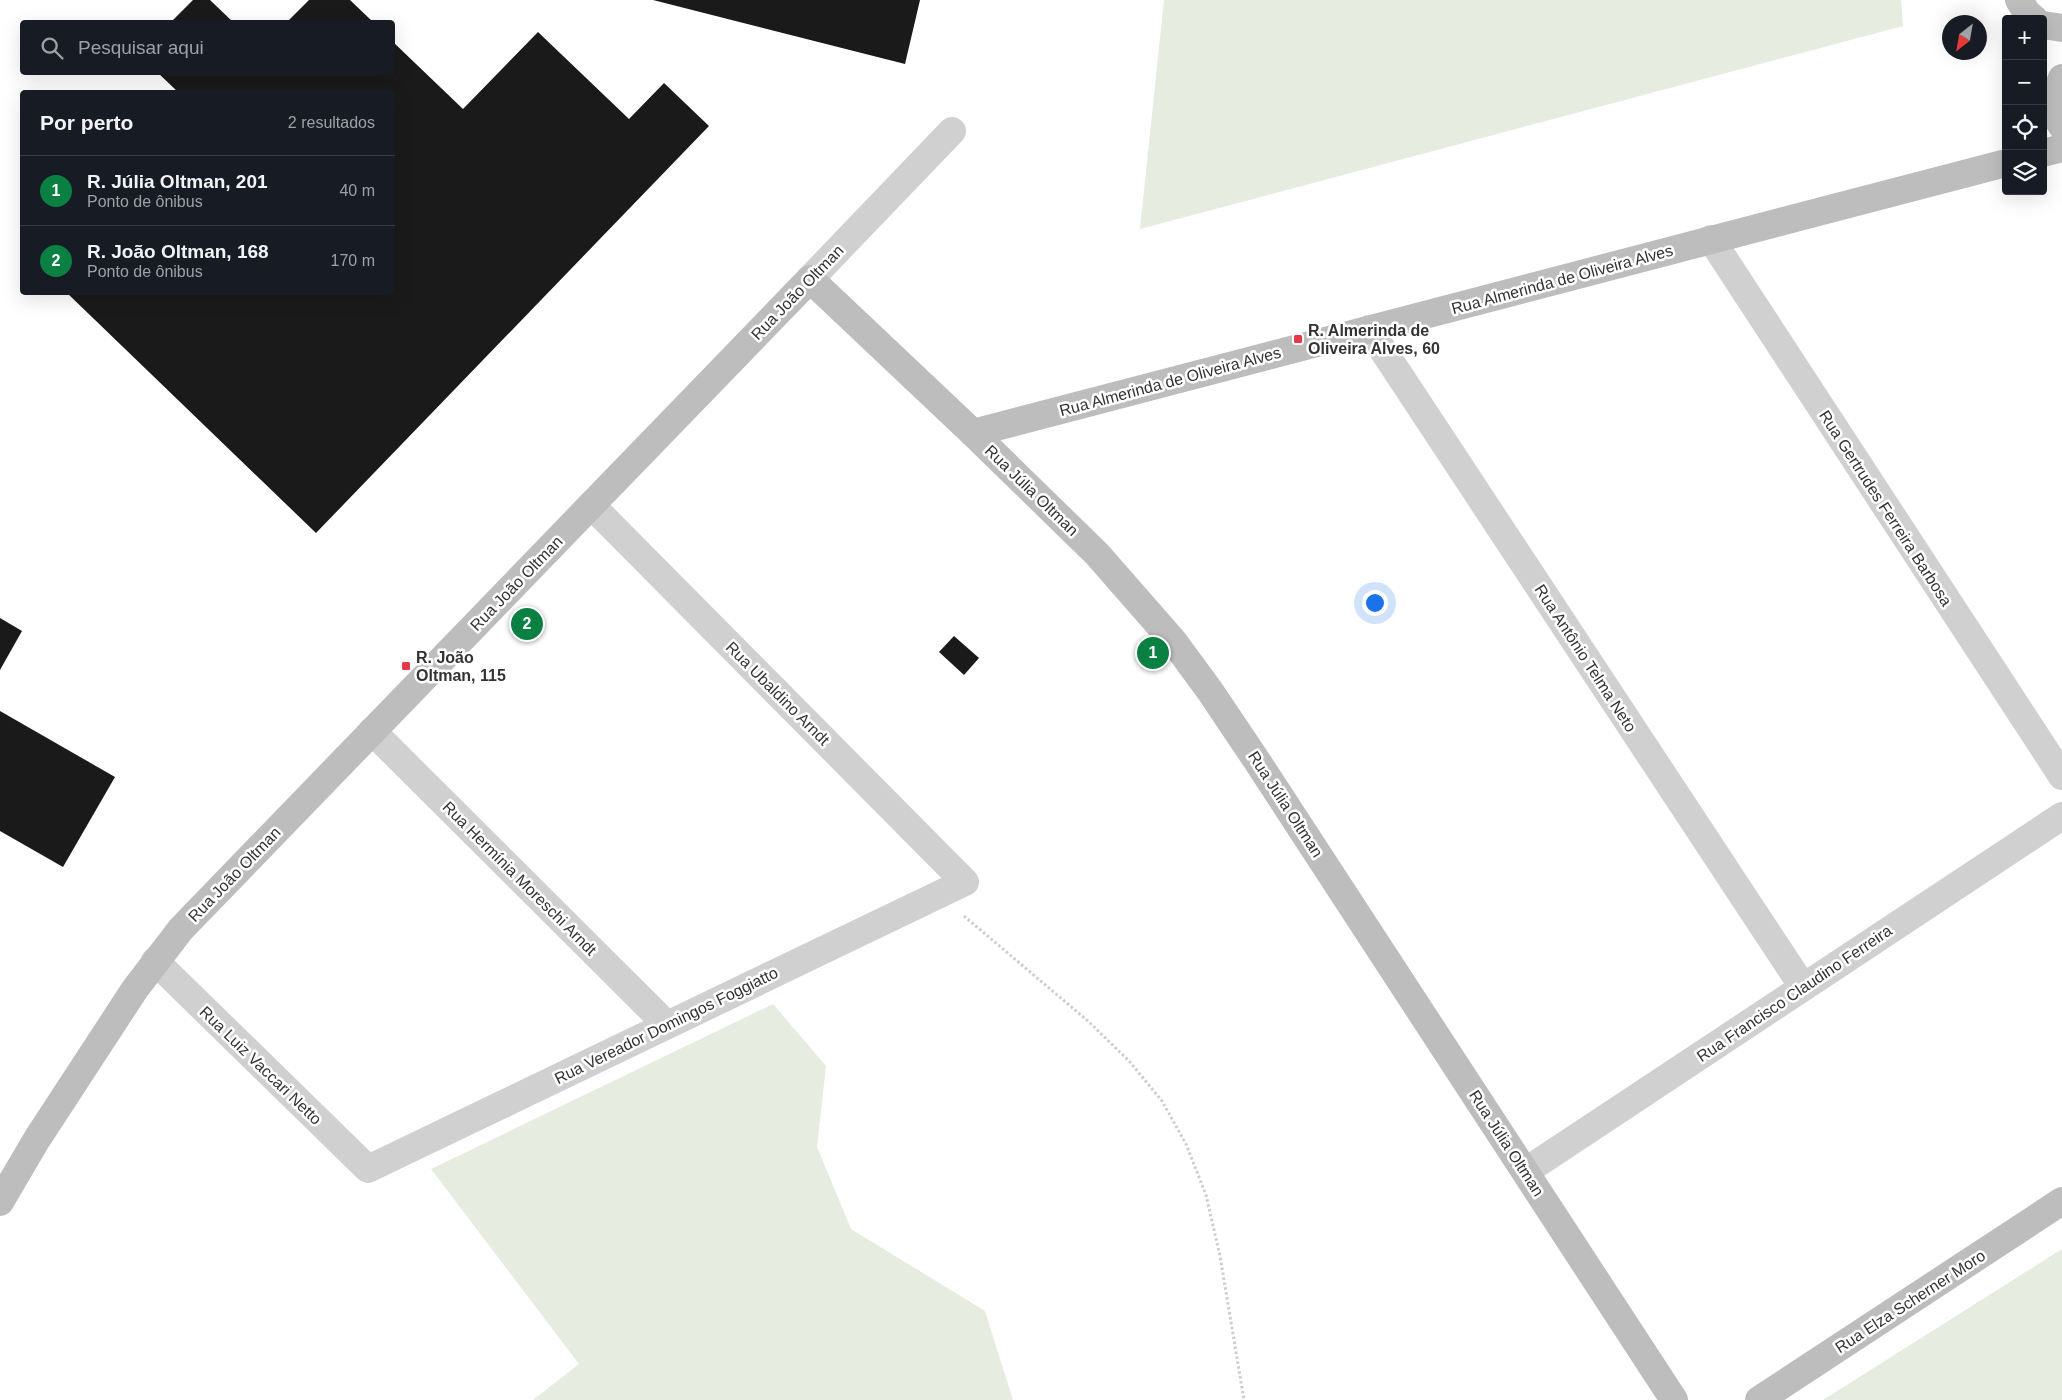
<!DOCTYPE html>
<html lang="pt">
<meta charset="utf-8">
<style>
body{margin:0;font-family:Helvetica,sans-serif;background:#20242c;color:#f1f3f6}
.controls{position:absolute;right:15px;top:15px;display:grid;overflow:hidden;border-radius:5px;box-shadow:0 5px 20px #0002}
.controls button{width:45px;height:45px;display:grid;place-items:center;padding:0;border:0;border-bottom:1px solid #363941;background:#171b24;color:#f1f3f6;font:25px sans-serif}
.compass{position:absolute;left:1942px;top:15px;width:45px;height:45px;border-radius:50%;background:#171b24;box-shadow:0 5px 20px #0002;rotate:211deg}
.you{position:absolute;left:1374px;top:602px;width:18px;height:18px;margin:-12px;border:4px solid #fff;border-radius:50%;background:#1a73e8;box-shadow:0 0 0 8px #1a73e833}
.badge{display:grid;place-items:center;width:32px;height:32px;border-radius:50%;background:#0b8043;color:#fff;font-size:16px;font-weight:700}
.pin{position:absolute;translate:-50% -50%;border:2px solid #fff;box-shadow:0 1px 5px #0006}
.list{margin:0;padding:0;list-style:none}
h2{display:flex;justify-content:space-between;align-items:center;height:65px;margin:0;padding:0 20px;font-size:21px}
h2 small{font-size:16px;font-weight:400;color:#9ea1a6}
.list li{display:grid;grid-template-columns:32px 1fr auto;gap:15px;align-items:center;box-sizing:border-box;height:70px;padding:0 20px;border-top:1px solid #363941}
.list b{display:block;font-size:19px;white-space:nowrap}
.list p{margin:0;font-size:16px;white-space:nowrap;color:#9ea1a6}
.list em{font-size:16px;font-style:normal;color:#9ea1a6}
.icon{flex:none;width:28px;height:28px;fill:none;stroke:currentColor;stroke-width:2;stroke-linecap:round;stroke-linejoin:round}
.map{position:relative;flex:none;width:2062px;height:1400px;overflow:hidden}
.search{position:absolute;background:#171b24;box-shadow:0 5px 20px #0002;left:20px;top:20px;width:375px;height:55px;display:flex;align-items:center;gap:12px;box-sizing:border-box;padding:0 18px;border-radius:5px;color:#9ea1a6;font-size:19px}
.panel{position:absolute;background:#171b24;box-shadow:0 5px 20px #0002;left:20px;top:90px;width:375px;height:205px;border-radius:5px}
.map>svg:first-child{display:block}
.green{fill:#e6ecdf}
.building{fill:#1a1a1a}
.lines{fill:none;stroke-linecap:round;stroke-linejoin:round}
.path{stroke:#cdcdcd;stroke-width:3;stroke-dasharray:2.5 2.5;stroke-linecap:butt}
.street{stroke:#d0d0d0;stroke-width:28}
.secondary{stroke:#bdbdbd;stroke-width:28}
.poi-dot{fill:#e63946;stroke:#fff;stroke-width:2}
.labels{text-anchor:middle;stroke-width:5;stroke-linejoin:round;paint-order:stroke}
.street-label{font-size:16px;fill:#333;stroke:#fff}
.poi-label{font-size:16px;font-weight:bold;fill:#333;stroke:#fff;text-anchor:start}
</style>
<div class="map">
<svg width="2062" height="1400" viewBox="0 0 2062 1400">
<rect width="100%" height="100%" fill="#fff"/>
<!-- green -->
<g class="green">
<path d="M 1164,0 L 1901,0 L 1903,26 L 1140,229 Z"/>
<path d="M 773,1004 L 826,1066 L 817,1147 L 851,1229 L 985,1311 L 1013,1400 L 533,1400 L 579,1364 L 431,1169 Z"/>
<path d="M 2062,1249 L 2062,1400 L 1823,1400 Z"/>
</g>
<!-- building -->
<g class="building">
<path d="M 193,0 L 210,0 L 233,22 L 171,22 Z"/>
<path d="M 309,0 L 350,0 L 373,22 L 287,22 Z"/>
<path d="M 653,0 L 920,0 L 905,64 Z"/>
<path d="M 538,32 L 629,119 L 664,83 L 709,126 L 316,533 L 66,292 L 392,292 L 392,92 L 178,92 L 157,72 L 392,72 L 392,41 L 463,109 Z"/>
<path d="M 0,618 L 22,631 L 0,670 Z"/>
<path d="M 954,636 L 979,658 L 964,675 L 939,652 Z"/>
<path d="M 0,711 L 115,777 L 63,867 L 0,831 Z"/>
</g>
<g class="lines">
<!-- path -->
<path class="path" d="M 964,916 L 1088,1021 L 1130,1062 L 1162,1101 L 1186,1144 L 1206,1195 L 1220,1256 L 1244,1400"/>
<!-- street -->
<g class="street">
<path d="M 1711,239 L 2062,776"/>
<path d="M 810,279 L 952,131"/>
<path d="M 1369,329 L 1803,987"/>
<path d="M 372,731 L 667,1025"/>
<path d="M 155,961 L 368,1169 L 965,882 L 591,505"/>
<path d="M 1526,1171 L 2062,816"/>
</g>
<!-- secondary -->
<g class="secondary">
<path d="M 2019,0 L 2027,13 L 2034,19"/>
<path d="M 2043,25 L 2062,28"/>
<path d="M 2062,78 L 2060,83 L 2062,107"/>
<path d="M 2043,96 L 2062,126"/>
<path d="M 2043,153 L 2062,148"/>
<path d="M 973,433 L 2006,163"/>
<path d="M 0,1202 L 37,1139 L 135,989 L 181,929 L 810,279 L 973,433 L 1097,554 L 1174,642 L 1210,691 L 1257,761 L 1674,1400"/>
<path d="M 1759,1400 L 2062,1201"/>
</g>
</g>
<!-- markers -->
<g class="poi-dot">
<rect x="1293" y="334" width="10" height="10" rx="2.5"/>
<rect x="401" y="661" width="10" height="10" rx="2.5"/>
</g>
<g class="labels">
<!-- street labels -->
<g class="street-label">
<text transform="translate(1562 279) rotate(-15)" y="6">Rua Almerinda de Oliveira Alves</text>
<text transform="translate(797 292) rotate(-46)" y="6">Rua João Oltman</text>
<text transform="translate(1170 381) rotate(-15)" y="6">Rua Almerinda de Oliveira Alves</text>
<text transform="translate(1032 490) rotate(44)" y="6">Rua Júlia Oltman</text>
<text transform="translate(1886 508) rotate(57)" y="6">Rua Gertrudes Ferreira Barbosa</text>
<text transform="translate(516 583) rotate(-46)" y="6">Rua João Oltman</text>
<text transform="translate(1586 658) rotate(57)" y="6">Rua Antônio Telma Neto</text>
<text transform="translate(778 693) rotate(45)" y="6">Rua Ubaldino Arndt</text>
<text transform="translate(1286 804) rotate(57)" y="6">Rua Júlia Oltman</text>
<text transform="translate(234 874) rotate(-46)" y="6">Rua João Oltman</text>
<text transform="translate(520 878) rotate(45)" y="6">Rua Hermínia Moreschi Arndt</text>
<text transform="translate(1794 993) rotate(-34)" y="6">Rua Francisco Claudino Ferreira</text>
<text transform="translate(666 1025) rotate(-26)" y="6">Rua Vereador Domingos Foggiatto</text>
<text transform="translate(261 1065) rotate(44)" y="6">Rua Luiz Vaccari Netto</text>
<text transform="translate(1507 1143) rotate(57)" y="6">Rua Júlia Oltman</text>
<text transform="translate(1910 1301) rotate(-33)" y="6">Rua Elza Scherner Moro</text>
</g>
<!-- poi labels -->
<g class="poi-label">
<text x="1308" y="336">R. Almerinda de<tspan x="1308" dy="18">Oliveira Alves, 60</tspan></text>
<text x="416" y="663">R. João<tspan x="416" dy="18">Oltman, 115</tspan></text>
</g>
</g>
</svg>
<div class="controls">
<button>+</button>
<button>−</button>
<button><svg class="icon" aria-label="locate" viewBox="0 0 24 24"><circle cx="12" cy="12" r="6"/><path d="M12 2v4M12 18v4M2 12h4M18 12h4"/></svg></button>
<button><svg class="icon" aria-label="layers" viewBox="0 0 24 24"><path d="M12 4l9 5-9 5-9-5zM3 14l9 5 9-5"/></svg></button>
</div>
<svg class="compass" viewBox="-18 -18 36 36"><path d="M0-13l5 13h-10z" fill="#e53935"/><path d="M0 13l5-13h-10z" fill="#9ea1a6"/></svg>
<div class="you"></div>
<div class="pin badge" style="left:1153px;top:653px">1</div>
<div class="pin badge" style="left:527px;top:624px">2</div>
<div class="search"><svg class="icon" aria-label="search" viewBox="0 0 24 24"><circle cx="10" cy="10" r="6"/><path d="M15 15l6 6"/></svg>Pesquisar aqui</div>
<section class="panel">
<h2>Por perto<small>2 resultados</small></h2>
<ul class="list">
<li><span class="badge">1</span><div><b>R. Júlia Oltman, 201</b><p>Ponto de ônibus</p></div><em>40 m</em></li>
<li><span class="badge">2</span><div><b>R. João Oltman, 168</b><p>Ponto de ônibus</p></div><em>170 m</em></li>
</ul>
</section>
</div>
